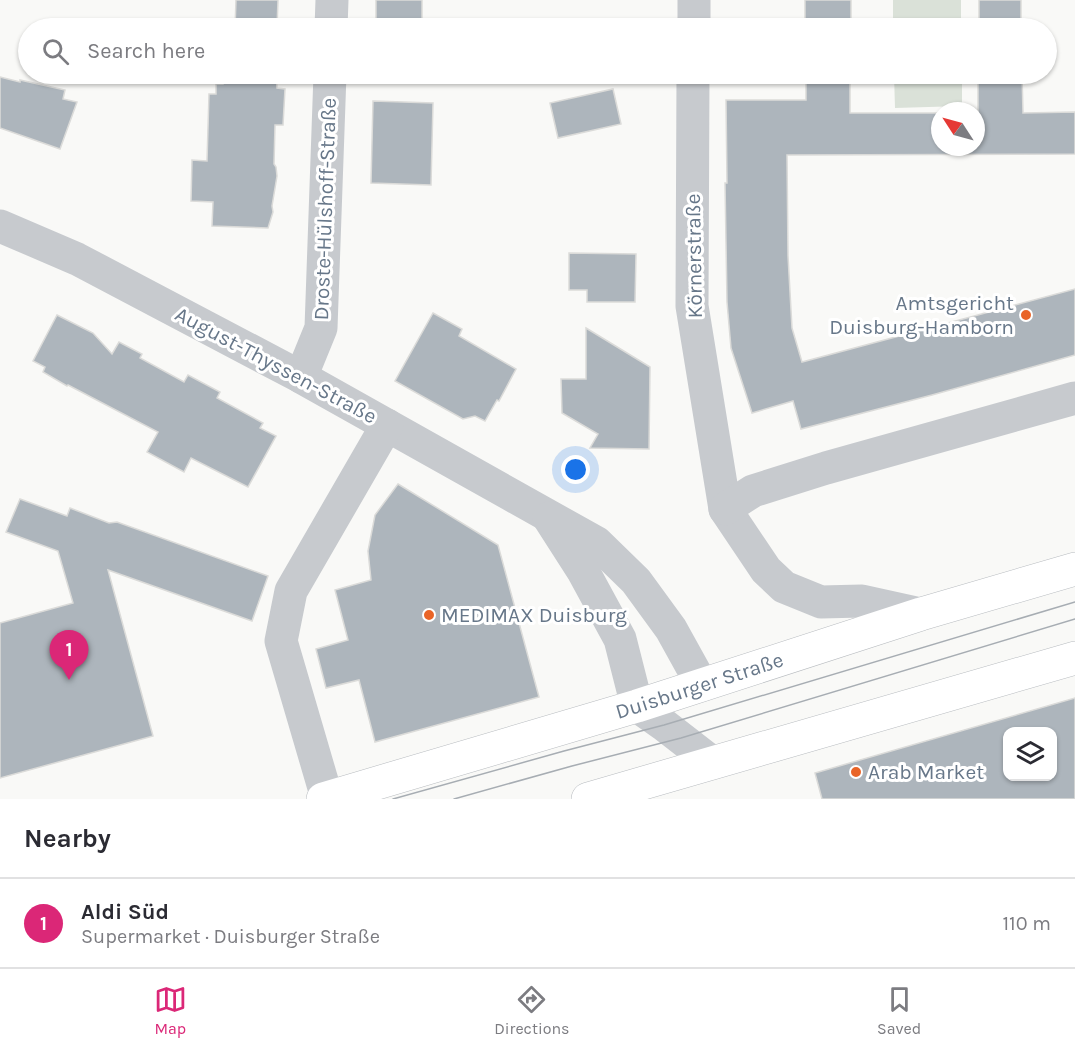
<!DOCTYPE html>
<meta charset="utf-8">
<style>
body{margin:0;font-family:Karla,sans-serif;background:#f7f7f7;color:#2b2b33}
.controls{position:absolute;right:18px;bottom:18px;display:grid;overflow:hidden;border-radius:12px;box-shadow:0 2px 4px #0004}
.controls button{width:54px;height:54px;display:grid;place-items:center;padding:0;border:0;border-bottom:2px solid #e1e1e2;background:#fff;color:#2b2b33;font:30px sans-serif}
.compass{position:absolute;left:931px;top:102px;width:54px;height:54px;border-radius:50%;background:#fff;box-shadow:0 2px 4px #0004;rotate:306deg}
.you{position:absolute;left:576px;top:470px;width:21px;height:21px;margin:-15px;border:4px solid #fff;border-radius:50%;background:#1a73e8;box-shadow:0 0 0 9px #1a73e833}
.badge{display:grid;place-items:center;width:39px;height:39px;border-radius:50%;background:#db2777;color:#fff;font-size:20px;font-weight:700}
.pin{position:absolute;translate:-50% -50px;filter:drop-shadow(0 2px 3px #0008)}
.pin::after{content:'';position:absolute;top:32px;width:21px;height:18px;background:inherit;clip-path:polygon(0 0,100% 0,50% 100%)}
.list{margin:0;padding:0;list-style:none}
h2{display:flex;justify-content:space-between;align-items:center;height:78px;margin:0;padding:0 24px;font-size:26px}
h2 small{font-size:20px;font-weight:400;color:#7c7c81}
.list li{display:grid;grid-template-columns:39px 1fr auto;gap:18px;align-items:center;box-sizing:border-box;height:90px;padding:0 24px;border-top:2px solid #e1e1e2}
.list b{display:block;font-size:22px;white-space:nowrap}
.list p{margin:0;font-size:20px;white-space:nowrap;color:#7c7c81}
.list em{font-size:20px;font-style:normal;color:#7c7c81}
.icon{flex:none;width:33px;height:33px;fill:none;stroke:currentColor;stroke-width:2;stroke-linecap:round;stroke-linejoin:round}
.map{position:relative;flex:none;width:1075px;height:799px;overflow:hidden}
.search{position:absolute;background:#fff;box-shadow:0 2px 4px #0004;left:18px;right:18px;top:18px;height:66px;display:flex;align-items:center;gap:15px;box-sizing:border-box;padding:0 21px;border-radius:33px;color:#7c7c81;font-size:22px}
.sheet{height:168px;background:#fff}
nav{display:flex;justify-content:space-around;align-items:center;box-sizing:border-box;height:84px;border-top:2px solid #e1e1e2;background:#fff;font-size:16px;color:#7c7c81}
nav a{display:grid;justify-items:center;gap:3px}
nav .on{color:#db2777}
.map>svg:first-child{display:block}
.green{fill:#dae1d8}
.building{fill:#adb5bc;stroke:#dbdbd9;stroke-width:1.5;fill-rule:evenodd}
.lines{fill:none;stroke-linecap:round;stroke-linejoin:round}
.major-casing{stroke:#b8bcc0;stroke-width:34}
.minor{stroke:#c7cace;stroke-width:33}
.major{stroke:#fff;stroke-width:33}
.tram{stroke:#a7adb3;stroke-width:1.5}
.poi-dot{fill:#e96427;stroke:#fff;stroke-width:2}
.labels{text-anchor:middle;stroke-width:6;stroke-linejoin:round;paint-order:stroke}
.street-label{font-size:21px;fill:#677789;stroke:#fff}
.poi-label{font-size:21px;fill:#677789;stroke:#fff;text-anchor:start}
</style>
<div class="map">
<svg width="1075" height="799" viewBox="0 0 1075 799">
<rect width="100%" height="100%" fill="#f9f9f7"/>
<!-- green -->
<g class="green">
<rect x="893" y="0" width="68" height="28"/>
<path d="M 894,74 L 962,74 L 962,106 L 895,108 Z"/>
</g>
<!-- building -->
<g class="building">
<path d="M 236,0 L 278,0 L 277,28 L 235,28 Z"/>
<rect x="376" y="0" width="46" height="28"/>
<rect x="805" y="0" width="46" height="28"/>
<rect x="979" y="0" width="42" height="28"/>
<path d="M 223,74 L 276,74 L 277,88 L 285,89 L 283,125 L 275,125 L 274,164 L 276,167 L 277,176 L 272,206 L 273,212 L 268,228 L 212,226 L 213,202 L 191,201 L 192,160 L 207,161 L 209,94 L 216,94 L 216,84 L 223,84 Z"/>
<path d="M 806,74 L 850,74 L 850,113 L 940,113 L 940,147 L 976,147 L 976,113 L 978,113 L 978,74 L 1022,74 L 1023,113 L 1075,112 L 1075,154 L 787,155 L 788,256 L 792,328 L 802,362 L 1075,289 L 1075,355 L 932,395 L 801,429 L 793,401 L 752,413 L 731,348 L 727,302 L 725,183 L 727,183 L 726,100 L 806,100 Z"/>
<path d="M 0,77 L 20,82 L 20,80 L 65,90 L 63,99 L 77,102 L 60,149 L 0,128 Z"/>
<path d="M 613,89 L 621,124 L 558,138 L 550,103 Z"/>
<path d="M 373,101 L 433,103 L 431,185 L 371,183 Z"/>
<path d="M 569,253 L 636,254 L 635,302 L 587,302 L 587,290 L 569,290 Z"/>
<path d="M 433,313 L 462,329 L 459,336 L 516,369 L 499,401 L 497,400 L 485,421 L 475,416 L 463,419 L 395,381 Z"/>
<path d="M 57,315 L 93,333 L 112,354 L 119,342 L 142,354 L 140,358 L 184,382 L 188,375 L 220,392 L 217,398 L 263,423 L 260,428 L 276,436 L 248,487 L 191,458 L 184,472 L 147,452 L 158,432 L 68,385 L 67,386 L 43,372 L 45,367 L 33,361 Z"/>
<path d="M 586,328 L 650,367 L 649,449 L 590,448 L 598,434 L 562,413 L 561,379 L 586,379 Z"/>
<path d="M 398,484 L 498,545 L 539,697 L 375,742 L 359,680 L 326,688 L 316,649 L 348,640 L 335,590 L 371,580 L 368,551 L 375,515 Z"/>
<path d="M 20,499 L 67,516 L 70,508 L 109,523 L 117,522 L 268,576 L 252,621 L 108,570 L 153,736 L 0,778 L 0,623 L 73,603 L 58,551 L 6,532 Z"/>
<path d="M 1075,698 L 1075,799 L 822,799 L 815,773 ZM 1008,732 L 1053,732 L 1053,777 L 1008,777 Z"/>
</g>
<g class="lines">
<defs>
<g id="major">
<path id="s1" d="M 323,799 L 637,706 L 921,614 L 1075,569"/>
<path d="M 588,799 L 1075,658"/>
</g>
</defs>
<!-- major casing -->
<use href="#major" class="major-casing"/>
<!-- minor -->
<g class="minor">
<path d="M 331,28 L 332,0"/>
<path d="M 694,28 L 694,0"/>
<path d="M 693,74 L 692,306 L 725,509 L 766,570 L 784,587 L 821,602 L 862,601 L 921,614"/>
<path d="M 0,226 L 77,259 L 301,377 L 597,543 L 636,581 L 671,629 L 702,685"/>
<path d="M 301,377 L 321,328 L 330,74"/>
<path d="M 725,509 L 753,491 L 826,468 L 1075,398"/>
<path d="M 549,518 L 583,571 L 620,639 L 637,706 L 664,725 L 713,763"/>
<path d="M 327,798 L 281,641 L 291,591 L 387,425"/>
</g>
<!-- major -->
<use href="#major" class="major"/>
<!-- tram -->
<g class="tram">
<path d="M 393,799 L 564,751 L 664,725 L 1075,602"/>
<path d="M 454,799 L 572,766 L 681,738 L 1075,619"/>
</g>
</g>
<!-- markers -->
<g class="poi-dot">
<circle cx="1026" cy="315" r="6"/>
<circle cx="429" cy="615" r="6"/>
<circle cx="856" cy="772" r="6"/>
</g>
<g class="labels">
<!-- street labels -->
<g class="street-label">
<text transform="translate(325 209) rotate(-88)" y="7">Droste-Hülshoff-Straße</text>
<text transform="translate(694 256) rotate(-91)" y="7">Körnerstraße</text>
<text transform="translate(276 365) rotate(28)" y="7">August-Thyssen-Straße</text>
<text dy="7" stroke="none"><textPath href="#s1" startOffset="393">Duisburger Straße</textPath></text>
</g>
<!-- poi labels -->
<g class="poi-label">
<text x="1014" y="310" text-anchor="end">Amtsgericht<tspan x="1014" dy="24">Duisburg-Hamborn</tspan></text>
<text x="441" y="622">MEDIMAX Duisburg</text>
<text x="868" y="779">Arab Market</text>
</g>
</g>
</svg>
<div class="controls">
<button><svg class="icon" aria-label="layers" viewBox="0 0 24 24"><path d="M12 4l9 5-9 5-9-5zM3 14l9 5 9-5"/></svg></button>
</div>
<svg class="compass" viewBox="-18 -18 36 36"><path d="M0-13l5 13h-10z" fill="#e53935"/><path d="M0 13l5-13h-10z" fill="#7c7c81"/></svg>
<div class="you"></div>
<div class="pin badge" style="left:69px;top:680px">1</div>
<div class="search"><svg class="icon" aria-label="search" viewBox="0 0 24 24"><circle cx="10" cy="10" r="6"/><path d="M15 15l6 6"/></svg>Search here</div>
</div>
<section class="sheet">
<h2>Nearby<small></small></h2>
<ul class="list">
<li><span class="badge">1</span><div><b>Aldi Süd</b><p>Supermarket · Duisburger Straße</p></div><em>110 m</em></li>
</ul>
</section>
<nav>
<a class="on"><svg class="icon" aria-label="map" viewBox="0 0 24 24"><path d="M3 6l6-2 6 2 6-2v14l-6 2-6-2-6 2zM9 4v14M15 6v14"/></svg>Map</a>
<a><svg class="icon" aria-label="directions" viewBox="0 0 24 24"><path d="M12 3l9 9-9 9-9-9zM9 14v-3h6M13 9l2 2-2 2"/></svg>Directions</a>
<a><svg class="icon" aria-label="saved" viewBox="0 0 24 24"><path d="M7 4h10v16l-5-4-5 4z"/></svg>Saved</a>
</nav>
